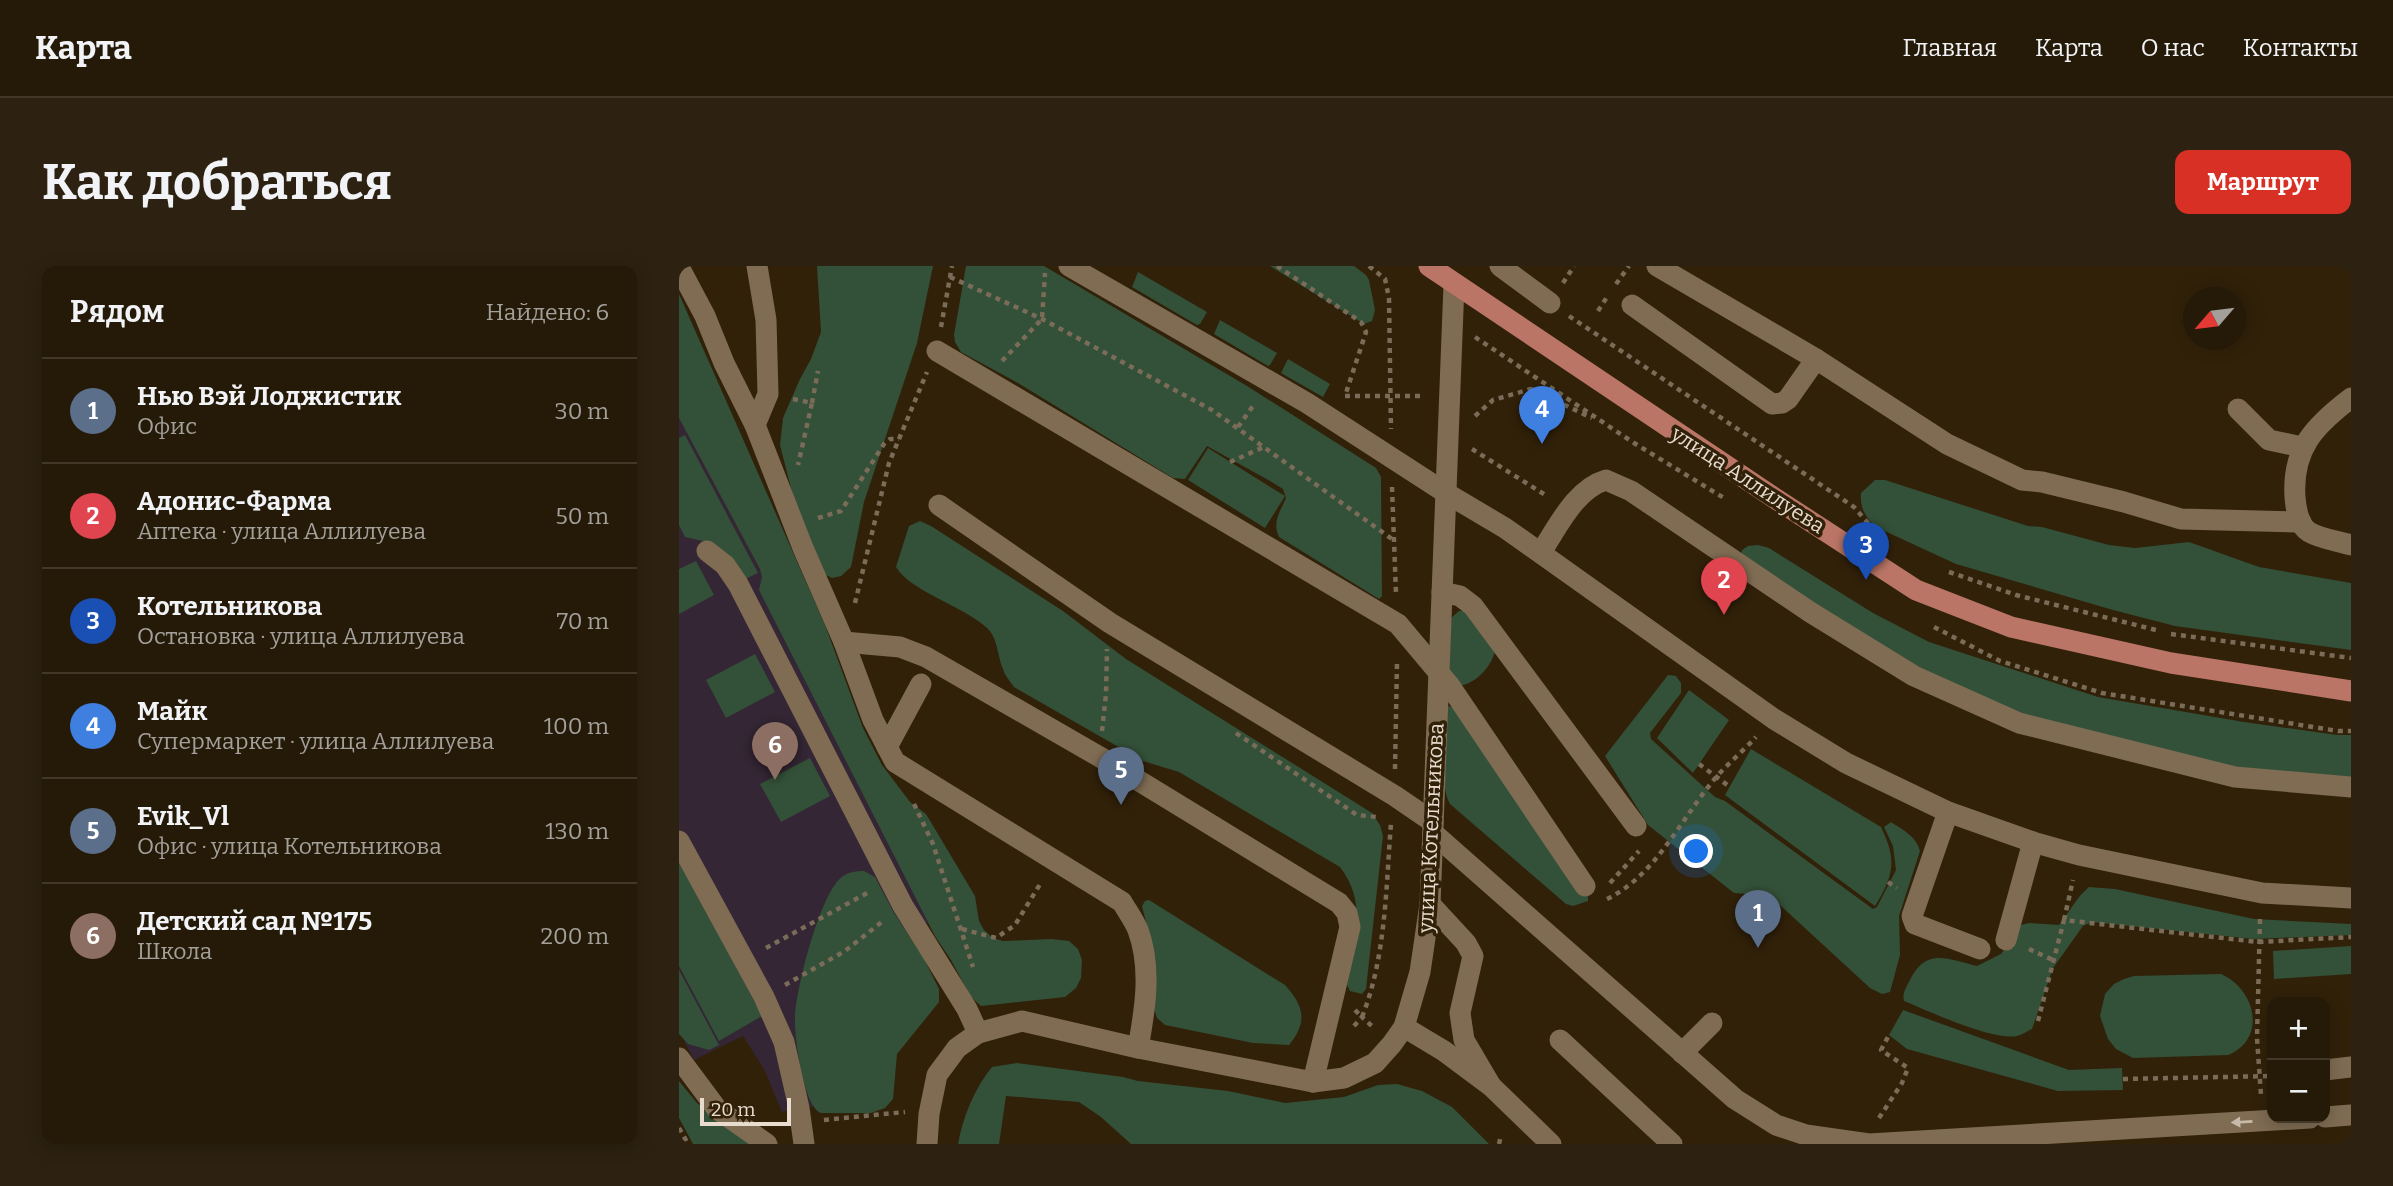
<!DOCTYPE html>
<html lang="ru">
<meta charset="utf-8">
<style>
body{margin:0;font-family:Bitter,serif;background:#2d2211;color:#f1f3f6}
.controls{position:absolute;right:21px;bottom:21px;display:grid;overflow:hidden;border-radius:14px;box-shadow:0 4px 18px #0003}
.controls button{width:63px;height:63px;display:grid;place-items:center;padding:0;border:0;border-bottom:2px solid #423828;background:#251907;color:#f1f3f6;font:35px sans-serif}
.compass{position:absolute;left:1504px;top:21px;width:63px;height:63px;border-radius:50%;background:#251907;box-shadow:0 4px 18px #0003;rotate:242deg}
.scale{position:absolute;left:21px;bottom:18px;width:91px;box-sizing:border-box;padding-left:7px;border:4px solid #e7dcce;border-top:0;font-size:19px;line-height:24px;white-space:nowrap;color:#e7dcce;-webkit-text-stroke:5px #312109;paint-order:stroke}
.you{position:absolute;left:1018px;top:586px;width:24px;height:24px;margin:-18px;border:5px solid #fff;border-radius:50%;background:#1a73e8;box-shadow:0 0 0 10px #1a73e833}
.badge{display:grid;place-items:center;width:46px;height:46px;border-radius:50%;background:#d93025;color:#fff;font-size:23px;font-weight:700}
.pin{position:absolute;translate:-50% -58px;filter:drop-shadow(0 2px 4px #0008)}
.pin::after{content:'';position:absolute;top:37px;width:24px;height:21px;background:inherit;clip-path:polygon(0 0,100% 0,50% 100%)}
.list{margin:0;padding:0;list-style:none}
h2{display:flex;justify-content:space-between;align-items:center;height:91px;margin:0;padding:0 28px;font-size:30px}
h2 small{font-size:23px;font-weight:400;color:#a3a09b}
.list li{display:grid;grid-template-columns:46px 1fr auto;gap:21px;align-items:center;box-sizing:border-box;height:105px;padding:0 28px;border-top:2px solid #423828}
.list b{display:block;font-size:26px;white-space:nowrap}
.list p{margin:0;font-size:23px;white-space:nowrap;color:#a3a09b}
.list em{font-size:23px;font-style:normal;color:#a3a09b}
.map{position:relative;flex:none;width:1672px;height:878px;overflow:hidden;border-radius:14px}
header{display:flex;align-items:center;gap:42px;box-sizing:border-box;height:98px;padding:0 35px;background:#251907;border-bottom:2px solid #423828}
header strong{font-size:33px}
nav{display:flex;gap:38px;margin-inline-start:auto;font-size:24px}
.intro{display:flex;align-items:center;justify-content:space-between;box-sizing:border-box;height:168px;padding:0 42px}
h1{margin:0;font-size:49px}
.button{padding:18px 32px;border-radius:14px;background:#d93025;color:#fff;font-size:24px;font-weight:700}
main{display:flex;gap:42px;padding:0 42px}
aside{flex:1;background:#251907;border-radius:14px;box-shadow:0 4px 18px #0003}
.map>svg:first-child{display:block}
.education{fill:#342634}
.green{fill:#335038}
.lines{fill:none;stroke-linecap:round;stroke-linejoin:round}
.path{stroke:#7a6c58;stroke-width:4.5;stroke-dasharray:5 5;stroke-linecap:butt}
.minor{stroke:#7f6c53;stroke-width:21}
.major{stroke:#ba7566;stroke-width:21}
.oneway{fill:#c8baa9}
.labels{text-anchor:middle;stroke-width:7;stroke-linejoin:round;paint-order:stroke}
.street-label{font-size:21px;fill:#e7dcce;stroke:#312109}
</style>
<header>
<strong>Карта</strong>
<nav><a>Главная</a><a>Карта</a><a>О нас</a><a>Контакты</a></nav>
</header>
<div class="intro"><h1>Как добраться</h1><a class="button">Маршрут</a></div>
<main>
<aside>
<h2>Рядом<small>Найдено: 6</small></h2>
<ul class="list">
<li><span class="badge" style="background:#5c6f8a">1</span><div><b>Нью Вэй Лоджистик</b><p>Офис</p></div><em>30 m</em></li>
<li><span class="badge" style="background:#e0444e">2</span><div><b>Адонис-Фарма</b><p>Аптека · улица Аллилуева</p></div><em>50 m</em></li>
<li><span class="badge" style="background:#1a4fb4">3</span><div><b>Котельникова</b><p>Остановка · улица Аллилуева</p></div><em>70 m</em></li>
<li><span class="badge" style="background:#3f7fe0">4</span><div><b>Майк</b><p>Супермаркет · улица Аллилуева</p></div><em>100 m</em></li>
<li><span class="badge" style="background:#5c6f8a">5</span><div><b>Evik_Vl</b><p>Офис · улица Котельникова</p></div><em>130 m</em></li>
<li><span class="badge" style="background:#8d6e63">6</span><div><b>Детский сад №175</b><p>Школа</p></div><em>200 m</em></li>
</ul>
</aside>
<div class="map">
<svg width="1672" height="878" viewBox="0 0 1672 878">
<rect width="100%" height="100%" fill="#312109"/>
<!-- education -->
<path class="education" d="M 0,117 L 252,656 L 219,673 L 164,837 L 120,842 L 103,846 L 85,803 L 64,770 L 15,794 L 0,765 Z"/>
<!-- green -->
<g class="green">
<path d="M 138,0 L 254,0 L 238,77 L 185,236 L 172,301 L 162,310 L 153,312 L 145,308 L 114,230 L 101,179 L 104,152 L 121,113 L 132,93 L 142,66 Z"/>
<path d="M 287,0 L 365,0 L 568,120 L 697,202 L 702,211 L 703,330 L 700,333 L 600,271 C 593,256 601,246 607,232 L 604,223 L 591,215 L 528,180 L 506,213 L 494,212 L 339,117 L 282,86 L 276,76 L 275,69 Z"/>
<path d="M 591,0 L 675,0 L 687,9 L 690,14 L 696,44 L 693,55 L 685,58 Z"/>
<path d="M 459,6 L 528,46 L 521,58 L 518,59 L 453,21 Z"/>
<path d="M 0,28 L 146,359 L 184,462 L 203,499 L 231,536 L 247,548 L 296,630 L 300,655 L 305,664 L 314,672 L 324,675 L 373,673 L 390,675 L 399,683 L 403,694 L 402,712 L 397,722 L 386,731 L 302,740 L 292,731 L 272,694 L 256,670 L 80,324 L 83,311 L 81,303 L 0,152 Z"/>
<path d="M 541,54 L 598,87 L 591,99 L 589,100 L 535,68 Z"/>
<path d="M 609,93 L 651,118 L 644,131 L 602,107 Z"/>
<path d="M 6,169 L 79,307 L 64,314 L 28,276 L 6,271 L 0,259 L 0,172 Z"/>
<path d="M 529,182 L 606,230 L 586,262 L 509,214 Z"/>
<path d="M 1196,214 L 1206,214 L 1349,260 L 1363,261 L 1430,279 L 1456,282 L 1510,276 L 1580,301 L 1672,317 L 1672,384 L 1496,360 L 1434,344 L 1277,298 L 1197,261 C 1186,251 1181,242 1182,227 Z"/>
<path d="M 241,255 L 252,260 L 384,345 L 447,393 L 693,547 L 701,559 L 704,570 L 687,723 L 683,728 L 671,725 L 667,717 C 674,674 690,639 661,601 L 500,506 L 464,495 L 335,421 C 331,415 326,410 324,403 C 318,389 319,372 308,362 C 283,339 232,326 217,301 L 230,260 Z"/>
<path d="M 1079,279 L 1090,282 L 1194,347 L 1250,376 L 1419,431 L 1565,456 L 1658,469 L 1672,469 L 1672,517 L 1557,507 L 1349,454 L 1238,408 L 1062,288 L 1063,284 L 1069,280 Z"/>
<path d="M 17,295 L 35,329 L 0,348 L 0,303 Z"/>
<path d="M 780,345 L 791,345 L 817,381 C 814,399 798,418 779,420 L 769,403 L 771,353 Z"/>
<path d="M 76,388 L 96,426 L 47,452 L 27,414 Z"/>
<path d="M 989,409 L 997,410 L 1002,417 L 1002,427 L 971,467 L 972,473 L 1036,531 L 1046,535 L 1194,643 L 1198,641 L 1217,604 L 1214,580 L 1205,561 L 1212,556 C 1224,564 1237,570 1241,585 L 1220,650 L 1221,689 L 1211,726 L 1203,728 L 1191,722 L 1091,630 L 1055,627 L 969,559 L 926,490 Z"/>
<path d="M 1010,424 L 1050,454 L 1014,507 L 978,472 Z"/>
<path d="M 769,440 L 773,441 L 904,621 L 909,630 L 909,635 L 894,640 L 887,638 L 771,538 C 759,518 768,465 769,440 Z"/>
<path d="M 1072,483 L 1202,561 C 1218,594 1215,609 1196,640 L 1046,529 Z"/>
<path d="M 131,492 L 151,530 L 102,556 L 81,518 Z"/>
<path d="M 0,595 L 83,750 L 40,775 L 0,700 Z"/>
<path d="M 185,605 L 196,611 L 215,647 L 244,691 L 260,723 L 260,736 L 218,788 L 214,833 L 206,842 L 192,847 L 142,847 C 124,840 115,770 116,751 C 117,723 141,626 164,610 C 170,606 178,605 185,605 Z"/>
<path d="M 1410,621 L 1436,623 L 1575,653 L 1672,658 L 1672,669 L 1575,673 L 1413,656 L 1404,660 L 1374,702 L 1353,763 C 1348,765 1343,769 1338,770 C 1314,775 1249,745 1225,735 C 1223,727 1227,722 1231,714 C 1247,681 1269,693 1298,700 L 1322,688 L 1342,659 L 1350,657 L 1380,659 C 1391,645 1397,632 1410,621 Z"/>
<path d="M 470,634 L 606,719 C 625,740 629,756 610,779 L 574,777 L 486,759 L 478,752 L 475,743 L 468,660 L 463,640 L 466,635 Z"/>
<path d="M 1672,680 L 1672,708 L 1595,713 L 1594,685 Z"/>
<path d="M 0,704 L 40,779 L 30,784 L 9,778 L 0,768 Z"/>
<path d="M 1542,708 C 1576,723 1589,772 1549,789 L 1454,792 L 1437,783 L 1429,773 L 1421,750 L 1426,728 L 1435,718 L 1445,713 L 1455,710 Z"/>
<path d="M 1224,744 L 1390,804 L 1443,802 L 1444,824 L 1379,825 L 1228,783 L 1210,769 Z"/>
<path d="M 338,797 L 444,811 L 459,815 L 549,825 L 606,837 L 665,831 L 699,819 L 718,818 L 743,825 L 773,841 L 810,878 L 452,878 L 422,851 L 400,836 L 327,830 L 320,878 L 279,878 C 284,851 295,823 313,801 Z"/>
<path d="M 0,815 L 18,837 L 73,878 L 14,878 L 0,852 Z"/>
</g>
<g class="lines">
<!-- path -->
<g class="path">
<path d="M 598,0 L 682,56 L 687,66 L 666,130"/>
<path d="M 690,0 L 706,13 L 710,32 L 712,163"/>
<path d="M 271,11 L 363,53 L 533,144 L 713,273"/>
<path d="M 884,17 L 895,0"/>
<path d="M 937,18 L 950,0"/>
<path d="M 919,45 L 928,31"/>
<path d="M 890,50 L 1175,241 L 1194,263"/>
<path d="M 262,61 L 273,0"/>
<path d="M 796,71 L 955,177 L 1045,232"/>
<path d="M 323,95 L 363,53 L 366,7"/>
<path d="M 666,130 L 745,130"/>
<path d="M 114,133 L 133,137 L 119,199"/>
<path d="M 133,137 L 139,105"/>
<path d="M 796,150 L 814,134 L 852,123 L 913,152"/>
<path d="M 559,161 L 576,137"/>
<path d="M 793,183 L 868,230"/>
<path d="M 551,196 L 585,181"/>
<path d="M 713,221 L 717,328"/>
<path d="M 139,252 L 162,245 L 205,178 L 211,173 L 220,173"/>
<path d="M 1270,306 L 1337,329 L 1481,365"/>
<path d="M 176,337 L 210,197 L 248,106"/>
<path d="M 1255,361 L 1321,395 L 1423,427 L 1659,465 L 1672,465"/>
<path d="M 1492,368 L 1672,392"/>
<path d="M 423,465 L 427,428 L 428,383"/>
<path d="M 557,467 L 678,549 L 698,551"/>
<path d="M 1020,498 L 1051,521"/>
<path d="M 716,503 L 718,396"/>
<path d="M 235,538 L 254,578 L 294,701"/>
<path d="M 1209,616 L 1218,622"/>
<path d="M 931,617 L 960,585"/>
<path d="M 928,633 C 979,608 1003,550 1039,509 C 1051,496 1065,484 1077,471"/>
<path d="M 1581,653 L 1578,772 L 1582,829"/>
<path d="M 1385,654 L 1394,614"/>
<path d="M 283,663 L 317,672 L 336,659 L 363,615"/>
<path d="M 87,682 L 190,626"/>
<path d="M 1350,683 L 1374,694"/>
<path d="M 106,719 L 166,685 L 204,655"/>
<path d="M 676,744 L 683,751 C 707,691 707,621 712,557"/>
<path d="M 1359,755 L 1385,654 L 1579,676 L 1672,671"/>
<path d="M 675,760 L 683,751 L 694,761"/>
<path d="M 1444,813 L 1593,810"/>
<path d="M 1200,852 L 1223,817 L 1229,802 L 1202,784 L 1210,769"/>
<path d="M 145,854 L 226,846"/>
<path d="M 0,862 L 9,878"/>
<path d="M 820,878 L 822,869"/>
</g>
<!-- minor -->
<g class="minor">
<path d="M 390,0 L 628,137 L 767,227 L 826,262 L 1095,453 L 1167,497 L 1269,546 L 1354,576 L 1400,589 L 1583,627 L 1672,632"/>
<path d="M 821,0 L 871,37"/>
<path d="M 978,0 L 1137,93 L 1268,178 L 1343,214 L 1363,216 L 1445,236 L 1502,253 L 1622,256"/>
<path d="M 0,1 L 26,50 L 45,97 L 76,159 L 124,282 L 165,376 L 194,454 L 216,496 L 443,636 C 448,645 455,654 459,664 C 473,702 466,744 459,782"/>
<path d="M 953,39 L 1093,138 L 1103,137 L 1109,133 L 1137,93"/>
<path d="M 258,85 L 719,358 L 771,420 L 906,620"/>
<path d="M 1672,132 C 1635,160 1613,183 1616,231 C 1617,243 1619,259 1630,266 C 1642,273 1659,275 1672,279"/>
<path d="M 1559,143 L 1590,174 L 1623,181"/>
<path d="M 76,159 L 89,128 L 87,54 L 78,0"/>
<path d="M 260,239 L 431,357 L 716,530 L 754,556"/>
<path d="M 28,285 L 46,299 L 59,318 L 224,640 L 288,743 L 299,767"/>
<path d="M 862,286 C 879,261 896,223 927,214 L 952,225 L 1131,346 L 1235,410 L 1340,457 L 1556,511 L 1672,521"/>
<path d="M 763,326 L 781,330 L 794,340 L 957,560"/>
<path d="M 165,376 L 221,381 L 247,391 L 421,491 L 660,637 L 668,647 L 671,661 L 634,816"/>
<path d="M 208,481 L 242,418"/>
<path d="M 1269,546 L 1233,650 L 1236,658 L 1301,683"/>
<path d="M 754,567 L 1056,833 L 1097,859 L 1127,869 L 1190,878 L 1631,852"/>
<path d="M 0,575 L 85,731 L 105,776 L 120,842 L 125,878"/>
<path d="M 751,638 L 787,677 L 794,690 L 781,747 L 785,774 L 812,820"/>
<path d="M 1327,674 L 1354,576"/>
<path d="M 725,761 L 765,785 L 812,820 L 872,878"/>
<path d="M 881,774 L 993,878"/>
<path d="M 1003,787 L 1033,757"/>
<path d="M 0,792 L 38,843 L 88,878"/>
<path d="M 1646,804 L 1672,801"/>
<path d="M 1646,851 L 1672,849"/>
<path d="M 248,878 L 250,848 L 258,809 L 278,782 L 299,767 L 343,755 L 459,782 L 634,816 L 665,812 L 696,797 L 713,778 L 725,761 L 741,706 L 751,638 L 775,18"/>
</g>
<!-- major -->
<path class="major" d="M 750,0 L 1097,233 L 1237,324 L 1332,361 L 1492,397 L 1672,425"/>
</g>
<!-- one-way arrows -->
<defs><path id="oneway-solid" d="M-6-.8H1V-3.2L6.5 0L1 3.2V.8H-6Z" transform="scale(1.75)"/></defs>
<use class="oneway" href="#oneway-solid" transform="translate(1563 856) rotate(177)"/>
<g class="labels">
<!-- street labels -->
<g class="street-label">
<text transform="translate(1069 214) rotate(33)" y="7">улица Аллилуева</text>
<text transform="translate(752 562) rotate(-87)" y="7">улица Котельникова</text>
</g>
</g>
</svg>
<div class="controls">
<button>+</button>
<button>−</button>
</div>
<svg class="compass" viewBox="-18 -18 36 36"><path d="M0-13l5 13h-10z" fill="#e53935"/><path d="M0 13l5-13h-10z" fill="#a3a09b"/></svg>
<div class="scale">20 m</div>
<div class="you"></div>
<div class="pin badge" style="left:1079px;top:682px;background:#5c6f8a">1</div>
<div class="pin badge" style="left:1045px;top:349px;background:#e0444e">2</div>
<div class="pin badge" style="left:1187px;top:314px;background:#1a4fb4">3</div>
<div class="pin badge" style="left:863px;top:178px;background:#3f7fe0">4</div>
<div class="pin badge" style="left:442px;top:539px;background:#5c6f8a">5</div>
<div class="pin badge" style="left:96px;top:514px;background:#8d6e63">6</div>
</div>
</main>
